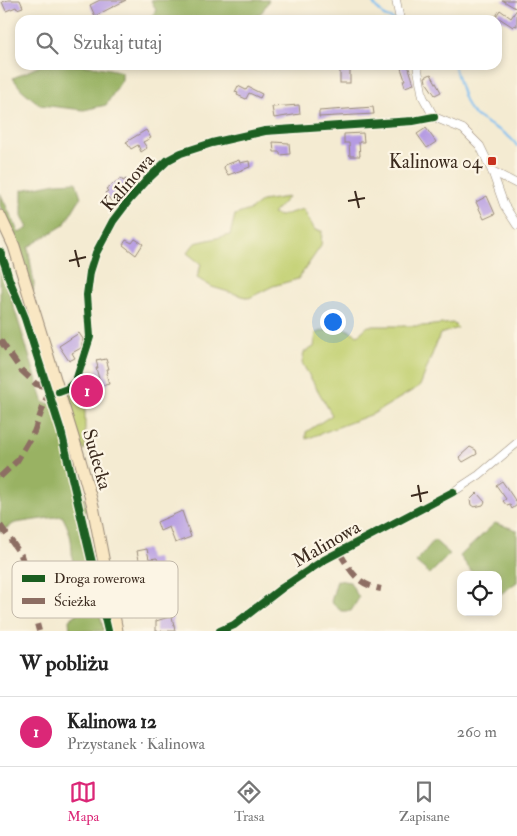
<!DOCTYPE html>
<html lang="pl">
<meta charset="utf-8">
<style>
body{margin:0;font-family:"IM FELL Double Pica",serif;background:#f2f2f2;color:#222}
.controls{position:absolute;right:15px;bottom:15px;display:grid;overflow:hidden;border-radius:10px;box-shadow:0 2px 8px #0003}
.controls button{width:45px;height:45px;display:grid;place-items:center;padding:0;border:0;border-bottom:1px solid #e0e0e0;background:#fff;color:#222;font:25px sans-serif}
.you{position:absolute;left:332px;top:321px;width:18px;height:18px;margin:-12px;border:4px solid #fff;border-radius:50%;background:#1a73e8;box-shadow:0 0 0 8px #1a73e833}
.badge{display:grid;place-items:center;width:32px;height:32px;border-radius:50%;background:#db2777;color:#fff;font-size:16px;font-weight:700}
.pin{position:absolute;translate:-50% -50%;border:2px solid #fff;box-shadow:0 1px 5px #0006}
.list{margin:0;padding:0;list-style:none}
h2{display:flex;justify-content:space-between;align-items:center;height:65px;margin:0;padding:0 20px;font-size:21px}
h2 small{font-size:16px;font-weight:400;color:#767676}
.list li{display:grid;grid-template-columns:32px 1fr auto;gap:15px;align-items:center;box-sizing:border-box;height:70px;padding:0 20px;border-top:1px solid #e0e0e0}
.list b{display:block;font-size:19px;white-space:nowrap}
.list p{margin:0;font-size:16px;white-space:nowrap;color:#767676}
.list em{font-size:16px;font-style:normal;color:#767676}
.icon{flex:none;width:28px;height:28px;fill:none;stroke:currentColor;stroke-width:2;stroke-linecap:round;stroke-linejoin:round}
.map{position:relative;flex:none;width:517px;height:631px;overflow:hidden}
.search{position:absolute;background:#fff;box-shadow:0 2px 8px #0003;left:15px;right:15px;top:15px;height:55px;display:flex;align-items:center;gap:12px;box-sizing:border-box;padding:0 18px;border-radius:15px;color:#767676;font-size:19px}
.sheet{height:135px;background:#fff}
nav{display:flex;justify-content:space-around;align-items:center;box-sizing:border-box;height:70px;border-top:1px solid #e0e0e0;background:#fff;font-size:14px;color:#767676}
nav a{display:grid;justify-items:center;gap:2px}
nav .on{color:#db2777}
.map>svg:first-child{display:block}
.green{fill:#c2d072;stroke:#7e7d48}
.forest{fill:#99b264;stroke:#6a6e41}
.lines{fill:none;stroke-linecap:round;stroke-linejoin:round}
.stream{stroke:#7cbef2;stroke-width:2}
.building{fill:#b59be2}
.street-casing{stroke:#988a78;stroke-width:9}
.secondary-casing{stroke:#988a78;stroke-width:13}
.street{stroke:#fff;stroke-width:8}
.secondary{stroke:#f9e7c3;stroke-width:11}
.quiet{stroke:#8d6e63;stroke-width:6;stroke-dasharray:12 6;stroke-linecap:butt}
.cycleway-casing{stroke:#fcf5e5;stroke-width:11}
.cycleway{stroke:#1b5e20;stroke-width:8}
.ticks{fill:none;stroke:#3b2a1e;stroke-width:2}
.poi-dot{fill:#c8321e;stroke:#fcf5e5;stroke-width:2}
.labels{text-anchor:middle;stroke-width:4.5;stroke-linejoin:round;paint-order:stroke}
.poi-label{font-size:19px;fill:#3b2a1e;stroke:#fcf5e5;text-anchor:end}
.street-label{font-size:19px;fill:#3b2a1e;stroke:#fcf5e5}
.key{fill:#fcf5e5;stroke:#c2b8a9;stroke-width:1}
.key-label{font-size:14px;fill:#3b2a1e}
</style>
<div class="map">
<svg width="517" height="631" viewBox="0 0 517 631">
<rect width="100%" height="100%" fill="#fcf5e5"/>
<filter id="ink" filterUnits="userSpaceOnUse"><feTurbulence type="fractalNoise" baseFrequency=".02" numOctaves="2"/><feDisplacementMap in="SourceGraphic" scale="10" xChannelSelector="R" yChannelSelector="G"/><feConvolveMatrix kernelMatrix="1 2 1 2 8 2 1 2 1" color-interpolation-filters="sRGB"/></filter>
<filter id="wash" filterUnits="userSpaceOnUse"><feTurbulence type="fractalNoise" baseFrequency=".0096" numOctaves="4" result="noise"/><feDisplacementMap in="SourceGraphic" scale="20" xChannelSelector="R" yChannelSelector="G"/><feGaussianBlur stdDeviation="1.12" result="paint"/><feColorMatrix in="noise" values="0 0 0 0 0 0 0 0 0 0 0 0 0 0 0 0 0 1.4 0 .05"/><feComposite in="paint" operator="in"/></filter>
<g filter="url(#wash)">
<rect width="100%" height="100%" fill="#f4ebd2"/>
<!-- green -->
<g class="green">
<path d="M 288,197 L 273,214 L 280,216 L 303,209 L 315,230 L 322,231 L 321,246 L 298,279 L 273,286 L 249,298 L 212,287 L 197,278 L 201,264 L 187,253 L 195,243 L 230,235 L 235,215 L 250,210 L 262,201 Z"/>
<path d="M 453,323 L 458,328 L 440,334 L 420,386 L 373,414 L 306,439 L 306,432 L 332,415 L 302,363 L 304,352 L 314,347 L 316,333 L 340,326 L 358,335 L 368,326 L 423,326 Z"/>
<path d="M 76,389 L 78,390 L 85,408 L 85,449 L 83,450 L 66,398 L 67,394 Z"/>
</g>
<!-- forest -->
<g class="forest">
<path d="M 151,0 L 269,0 L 262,12 L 250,20 L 145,20 L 153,15 L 156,10 Z"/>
<path d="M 42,65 C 71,65 94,64 122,72 L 122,80 L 106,105 L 84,110 L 40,105 L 21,89 L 13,78 Z"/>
<path d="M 76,182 L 81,197 L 64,225 L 28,247 L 34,284 L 33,292 L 14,234 L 0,206 L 0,193 L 19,233 L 28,228 L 22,216 L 22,190 L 56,183 Z"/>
<path d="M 0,263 L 44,403 L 58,404 L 77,469 L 87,511 L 76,514 L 104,631 L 70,631 L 69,620 L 84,608 C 80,595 74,582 73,569 C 71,546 74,537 62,516 L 15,523 L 0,532 Z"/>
<path d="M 495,523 L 517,530 L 517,582 L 498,596 L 498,575 L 474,575 L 460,556 Z"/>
<path d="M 434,540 L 450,554 L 430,574 L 416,562 Z"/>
<path d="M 337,580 L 350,582 L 359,598 L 351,611 L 341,611 L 331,602 Z"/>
</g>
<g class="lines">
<!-- stream -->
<g class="stream">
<path d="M 370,0 L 384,16 L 395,20"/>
<path d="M 454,65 C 458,78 463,100 470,110 C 482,125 507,129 517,146"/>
</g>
</g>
<g id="blocks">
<!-- building -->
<g class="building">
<path d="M 8,0 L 20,0 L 23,7 L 17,9 L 16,7 L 6,11 L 2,2 Z"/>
<path d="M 100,0 L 126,0 L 95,16 L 90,5 Z"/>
<path d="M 502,0 L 517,0 L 517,26 L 514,25 L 513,27 L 496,16 L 500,10 L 511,18 L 517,9 Z"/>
<path d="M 400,65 L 408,65 L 414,84 L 405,87 L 403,80 L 405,80 Z"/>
<rect x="340" y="69" width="10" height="14"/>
<path d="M 431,74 L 441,92 L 435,95 L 426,82 L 425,77 Z"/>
<path d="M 238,86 L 246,90 L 248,87 L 262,94 L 260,98 L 249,93 L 246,99 L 237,95 L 238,93 L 235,92 Z"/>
<path d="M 299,105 L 300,114 L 274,118 L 272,107 Z"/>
<path d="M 373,107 L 374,114 L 319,117 L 319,111 Z"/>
<path d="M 426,128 L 436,142 L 427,148 L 417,134 Z"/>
<path d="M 146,130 L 151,138 L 143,142 L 147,148 L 141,152 L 138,145 L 131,149 L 126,142 Z"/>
<path d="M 363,133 L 364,142 L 359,142 L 360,156 L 350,156 L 349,143 L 344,143 L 344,134 Z"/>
<path d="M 273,142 L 289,143 L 290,154 L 280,155 L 280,152 L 274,152 Z"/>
<path d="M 239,160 L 240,163 L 249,161 L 250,167 L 228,175 L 224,168 L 225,165 Z"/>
<path d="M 121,178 L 123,181 L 126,179 L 129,182 L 126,184 L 127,186 L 118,194 L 116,196 L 118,198 L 112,202 L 105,193 L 108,191 L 106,189 Z"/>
<path d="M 487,196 L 495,214 L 484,219 L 476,202 Z"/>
<path d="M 135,239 L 143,244 L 136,255 L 123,245 L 126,240 L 132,243 Z"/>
<path d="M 79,333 L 83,339 L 81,348 L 72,353 L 75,358 L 69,361 L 59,346 Z"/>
<path d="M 101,359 L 101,360 L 106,359 L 109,369 L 107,369 L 108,373 L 106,373 L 109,384 L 101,386 L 96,368 L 98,368 L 96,360 Z"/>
<path d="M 470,447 L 476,450 L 477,454 L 463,462 L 459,457 Z"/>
<path d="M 502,481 L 517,503 L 517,505 L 512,509 L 510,505 L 507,506 L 503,501 L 506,499 L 496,485 Z"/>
<path d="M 477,493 L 485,502 L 483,505 L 474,507 L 471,505 L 470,500 Z"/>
<path d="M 182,511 L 191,537 L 175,543 L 169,527 L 160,531 L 157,522 Z"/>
<path d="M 147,549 L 149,559 L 157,558 L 160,570 L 153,572 L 153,574 L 143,577 L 137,551 Z"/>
<path d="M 172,616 L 175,631 L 156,631 L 156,621 Z"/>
</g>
</g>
</g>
<g filter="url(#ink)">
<use href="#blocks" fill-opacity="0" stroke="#988a78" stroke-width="1"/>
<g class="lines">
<defs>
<g id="street">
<path d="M 396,0 L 400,20"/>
<path d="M 417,65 L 423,97 L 434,117 L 463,129 L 480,146 L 492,171 L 504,205 L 517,225"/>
<path d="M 492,171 L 517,184"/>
<path d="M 59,392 L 67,389 L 76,381 L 90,337 L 87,295 L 90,272 L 96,253 L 113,221 L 129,200 L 148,179 L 168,160 L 181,153 L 212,143 L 265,131 L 413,121 L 434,117"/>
<path d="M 453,492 L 479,475 L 517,443"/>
</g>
<path id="secondary" d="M 0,216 L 14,246 L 80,460 L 93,506 L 117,631"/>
</defs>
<!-- street casing -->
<use href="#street" class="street-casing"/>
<!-- secondary casing -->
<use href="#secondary" class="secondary-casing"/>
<!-- street -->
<use href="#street" class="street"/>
<!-- secondary -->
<use href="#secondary" class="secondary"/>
<!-- quiet -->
<g class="quiet">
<path d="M 0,340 L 21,370 L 36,384 L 47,387"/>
<path d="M 0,477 L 17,461 L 34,432 L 48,394"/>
<path d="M 0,525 L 21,555 L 24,565 L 26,584 L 39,631"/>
<path d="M 339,552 C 352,572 356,584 381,589"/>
</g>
<defs>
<g id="cycleway">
<path d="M 0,252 L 5,265 L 9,279 L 25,318 L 61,431 L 108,631"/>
<path d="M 59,392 L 67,389 L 76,381 L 90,337 L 87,295 L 90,272 L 96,253 L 113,221 L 129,200 L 148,179 L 168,160 L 181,153 L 212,143 L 265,131 L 413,121 L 434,117"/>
<path d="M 220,631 L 234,625 L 282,588 L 324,560 L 453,492"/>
</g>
</defs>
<!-- cycleway casing -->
<use href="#cycleway" class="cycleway-casing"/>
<!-- cycleway -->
<use href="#cycleway" class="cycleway"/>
</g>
</g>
<!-- ticks -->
<path class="ticks" d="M 355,191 L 359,208M 348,201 L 365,198M 75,250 L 79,267M 69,261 L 86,257M 418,485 L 421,502M 411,496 L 428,492"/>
<!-- markers -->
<rect class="poi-dot" x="487" y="156" width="10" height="10" rx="2.5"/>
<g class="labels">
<!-- poi labels -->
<g class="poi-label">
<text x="482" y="168">Kalinowa 04</text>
</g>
<!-- street labels -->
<g class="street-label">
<text transform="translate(127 182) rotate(-49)" y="7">Kalinowa</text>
<text transform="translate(98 459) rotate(74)" y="7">Sudecka</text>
<text transform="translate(326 543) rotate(-30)" y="7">Malinowa</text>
</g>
</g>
<!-- legend -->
<rect x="12" y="561" width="166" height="57" rx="8" class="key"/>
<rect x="22" y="575" width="23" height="7" fill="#1b5e20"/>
<rect x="22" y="598" width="23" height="6" fill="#8d6e63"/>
<g class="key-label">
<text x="54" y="583">Droga rowerowa</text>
<text x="54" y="606">Ścieżka</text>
</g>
</svg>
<div class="controls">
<button><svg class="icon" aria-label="locate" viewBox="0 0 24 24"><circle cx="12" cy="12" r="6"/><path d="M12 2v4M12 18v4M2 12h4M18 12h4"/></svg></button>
</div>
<div class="you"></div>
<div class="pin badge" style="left:87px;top:391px">1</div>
<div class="search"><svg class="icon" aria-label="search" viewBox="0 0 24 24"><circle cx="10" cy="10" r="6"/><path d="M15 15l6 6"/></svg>Szukaj tutaj</div>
</div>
<section class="sheet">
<h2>W pobliżu<small></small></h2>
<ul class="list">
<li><span class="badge">1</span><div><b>Kalinowa 12</b><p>Przystanek · Kalinowa</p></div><em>260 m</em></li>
</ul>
</section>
<nav>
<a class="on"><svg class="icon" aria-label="map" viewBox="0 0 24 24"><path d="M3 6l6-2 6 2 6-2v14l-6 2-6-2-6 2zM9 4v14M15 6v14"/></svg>Mapa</a>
<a><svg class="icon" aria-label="directions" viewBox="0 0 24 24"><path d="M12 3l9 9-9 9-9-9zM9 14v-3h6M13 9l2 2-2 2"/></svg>Trasa</a>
<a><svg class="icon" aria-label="saved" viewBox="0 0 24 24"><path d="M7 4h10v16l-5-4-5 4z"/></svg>Zapisane</a>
</nav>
